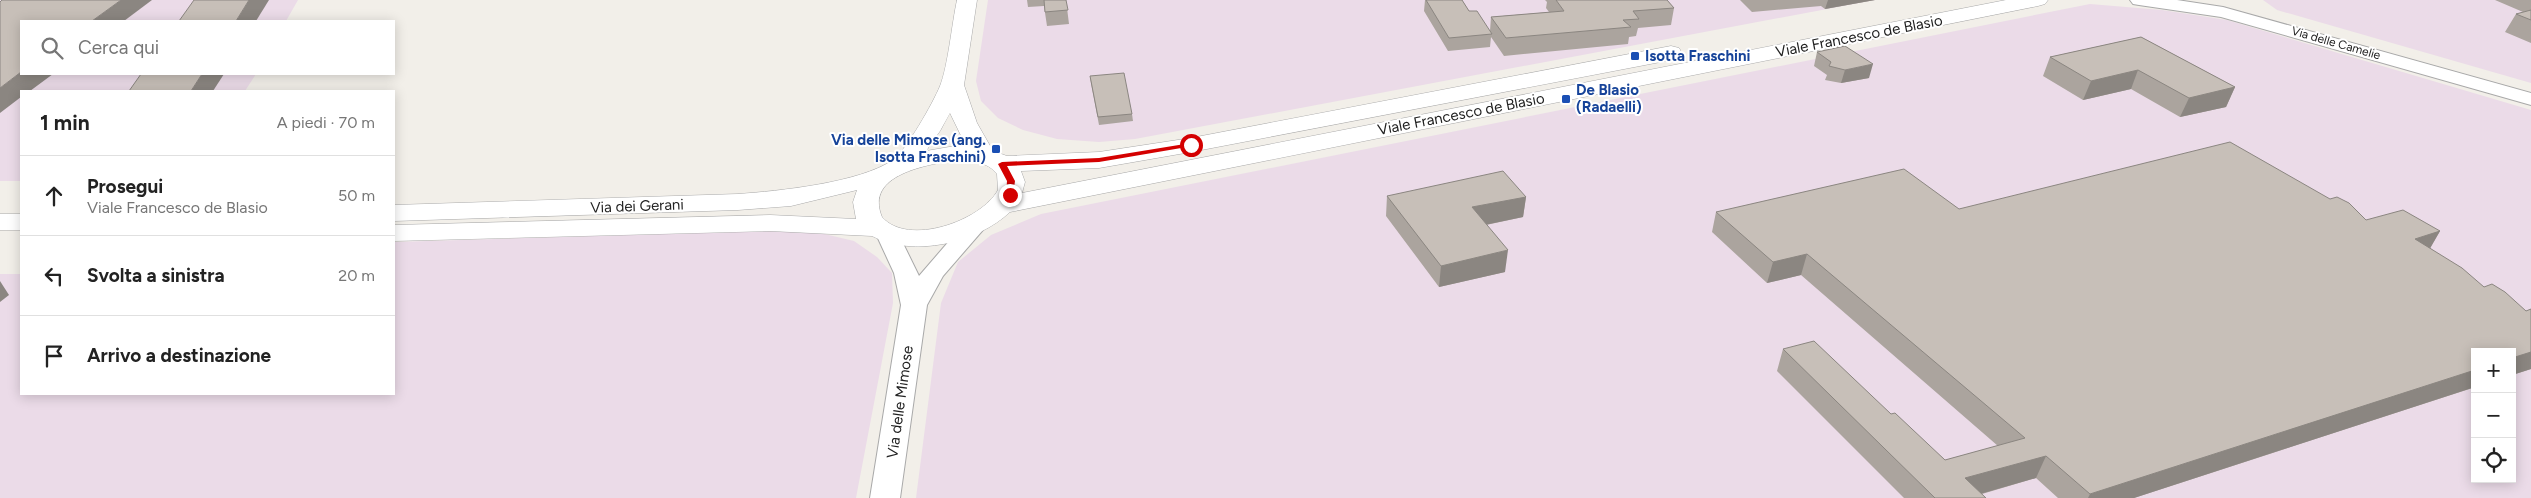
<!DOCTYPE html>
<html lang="it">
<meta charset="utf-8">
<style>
body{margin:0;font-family:Figtree,sans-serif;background:#f2f2f2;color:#222}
.controls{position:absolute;right:15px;bottom:15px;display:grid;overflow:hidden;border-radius:0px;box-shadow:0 2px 12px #0003}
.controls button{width:45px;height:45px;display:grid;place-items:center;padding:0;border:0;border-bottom:1px solid #e0e0e0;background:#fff;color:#222;font:25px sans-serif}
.stop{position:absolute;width:15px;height:15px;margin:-11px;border:4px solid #d40000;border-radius:50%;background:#fff}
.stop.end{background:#d40000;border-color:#fff;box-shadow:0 1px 5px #0008}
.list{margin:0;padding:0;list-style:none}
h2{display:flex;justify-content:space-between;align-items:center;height:65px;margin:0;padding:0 20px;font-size:21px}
h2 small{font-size:16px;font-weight:400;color:#767676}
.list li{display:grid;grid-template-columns:32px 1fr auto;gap:15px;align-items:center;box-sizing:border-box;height:80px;padding:0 20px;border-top:1px solid #e0e0e0}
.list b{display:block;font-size:19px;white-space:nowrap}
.list p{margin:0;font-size:16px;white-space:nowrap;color:#767676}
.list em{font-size:16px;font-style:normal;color:#767676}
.icon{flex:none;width:28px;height:28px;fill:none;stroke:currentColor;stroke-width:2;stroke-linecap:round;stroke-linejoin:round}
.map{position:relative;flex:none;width:2531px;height:498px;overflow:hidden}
.search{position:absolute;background:#fff;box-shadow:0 2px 12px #0003;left:20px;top:20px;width:375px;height:55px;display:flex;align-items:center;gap:12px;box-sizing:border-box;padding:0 18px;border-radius:0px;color:#767676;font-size:19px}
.panel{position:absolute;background:#fff;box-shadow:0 2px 12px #0003;left:20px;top:90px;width:375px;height:305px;border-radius:0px}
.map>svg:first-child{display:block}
.industrial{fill:#ebdbe8;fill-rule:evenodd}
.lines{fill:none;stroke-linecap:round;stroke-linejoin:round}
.minor-casing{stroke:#a9a9a9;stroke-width:2}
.tertiary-casing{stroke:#a9a9a9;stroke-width:1}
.minor{fill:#fff;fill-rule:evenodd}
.tertiary{fill:#fff;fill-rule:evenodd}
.wall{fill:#aba49e}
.shaded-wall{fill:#8b8681}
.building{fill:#c7bfb8;stroke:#8b8681}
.route{fill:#d40000}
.transit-dot{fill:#1a4fb4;stroke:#fff;stroke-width:2}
.labels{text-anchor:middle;stroke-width:4;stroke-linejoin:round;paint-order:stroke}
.far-street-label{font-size:12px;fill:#222;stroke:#fff}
.street-label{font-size:15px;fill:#222;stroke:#fff}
.transit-label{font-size:15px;font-weight:bold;fill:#164399;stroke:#fff;text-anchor:start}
</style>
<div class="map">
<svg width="2531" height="498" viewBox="0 0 2531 498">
<rect width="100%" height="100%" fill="#f2efe9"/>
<!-- industrial -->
<g class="industrial">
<path d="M 0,0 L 298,0 L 286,21 L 21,21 L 21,74 L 256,74 L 245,91 L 21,91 L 21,181 L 0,181 Z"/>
<path d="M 988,0 L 1875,0 L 1135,139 L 1099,142 L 1057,139 L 1023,130 L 998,118 L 981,101 L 976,81 Z"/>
<path d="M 2263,0 L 2531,0 L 2531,83 L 2277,10 Z"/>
<path d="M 2090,4 L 2162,10 L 2227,20 L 2531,110 L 2531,498 L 916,498 L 941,303 L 958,262 L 991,235 L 1041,214 ZM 2475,352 L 2512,352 L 2512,479 L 2475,479 Z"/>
<path d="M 763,231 L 816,232 L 854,241 L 877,257 L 892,273 L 893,303 L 856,498 L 0,498 L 0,274 L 21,274 L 21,394 L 394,394 L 394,242 Z"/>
</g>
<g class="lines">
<defs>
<g id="minor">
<path d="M 2130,0 L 2177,0 L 2223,7 L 2531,93 L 2531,105 L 2221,17 L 2139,5 L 2133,4 Z"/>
<path d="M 977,216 L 985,218 L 989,223 L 943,276 L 927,305 L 900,498 L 870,498 L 901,305 L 894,273 L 876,234 L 880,229 L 888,227 L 896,229 L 919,276 L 969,218 Z"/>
</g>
<g id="tertiary">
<path d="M 957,0 L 977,0 L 964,85 L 977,123 L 993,151 L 1007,156 L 1099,152 L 1191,138 L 1671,46 L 1679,48 L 1682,53 L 1679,58 L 1671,60 L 1191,152 L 1099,168 L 1021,171 L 1025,182 L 1022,193 L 2006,0 L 2048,0 L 2045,4 L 2038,6 L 1010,212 C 977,243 913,258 872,236 L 770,231 L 394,241 L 394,225 L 770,215 L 856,219 L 853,202 L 857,190 L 791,206 L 738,210 L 394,221 L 394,205 L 738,194 C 779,191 859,183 893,160 C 907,149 933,103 940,86 C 948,66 952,23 957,0 ZM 950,113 L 966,146 L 955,146 L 926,151 L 940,131 ZM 955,160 C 971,161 987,161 997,174 L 998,190 C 981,221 908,247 882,217 C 864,174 928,165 955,160 Z"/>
<rect x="0" y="214" width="21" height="16"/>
</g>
</defs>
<!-- minor casing -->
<use href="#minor" class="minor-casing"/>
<!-- tertiary casing -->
<use href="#tertiary" class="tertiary-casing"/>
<!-- minor -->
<use href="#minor" class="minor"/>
<!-- tertiary -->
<use href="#tertiary" class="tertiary"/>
</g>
<!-- wall -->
<g class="wall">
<path d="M 1027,0 L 1066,0 L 1069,24 L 1047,26 L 1044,6 L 1028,7 Z"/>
<path d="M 1425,0 L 1462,0 L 1469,11 L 1490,31 L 1491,17 L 1549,12 L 1546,8 L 1547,2 L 1545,0 L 1667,0 L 1674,8 L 1671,25 L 1638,28 L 1636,36 L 1629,37 L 1628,44 L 1504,56 L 1491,37 L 1490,47 L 1448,51 L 1424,11 Z"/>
<path d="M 1740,0 L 1875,0 L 1825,9 L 1821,6 L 1752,12 Z"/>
<path d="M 2495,0 L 2531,0 L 2531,43 L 2505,32 L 2516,14 L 2523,12 Z"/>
<path d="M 2141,37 L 2235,87 L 2226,107 L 2180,117 L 2131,89 L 2083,100 L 2043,76 L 2050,57 Z"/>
<path d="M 1817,52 L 1869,78 L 1841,83 L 1825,80 L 1827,75 L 1814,66 Z"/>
<path d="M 1090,76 L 1132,114 L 1133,121 L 1099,125 L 1091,83 Z"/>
<path d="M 1387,196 L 1526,197 L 1523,217 L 1486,225 L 1505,272 L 1439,287 L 1386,216 Z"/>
<path d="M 1959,209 L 2366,220 L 2440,231 L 2430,248 L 2484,287 L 2526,311 L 2531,309 L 2531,369 L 2134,498 L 2058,498 L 2036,478 L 1982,494 L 1986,498 L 1904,498 L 1777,371 L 1783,349 L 1891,414 L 1945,460 L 1998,446 L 1801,275 L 1767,283 L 1712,232 L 1716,212 Z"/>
</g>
<!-- shaded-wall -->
<g class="shaded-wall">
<path d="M 121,0 L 152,0 L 124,21 L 92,21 Z"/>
<path d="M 249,0 L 269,0 L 256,21 L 236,21 Z"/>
<path d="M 1828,0 L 1875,0 L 1825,9 Z"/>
<path d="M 1873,64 L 1869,78 L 1841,83 L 1845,70 Z"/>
<path d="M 2138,70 L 2131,89 L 2083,100 L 2091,81 Z"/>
<path d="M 21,72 L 21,74 L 53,74 L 30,91 L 21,91 L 21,97 L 0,113 L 0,88 Z"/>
<path d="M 202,74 L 224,74 L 213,91 L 191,91 Z"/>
<path d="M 2235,87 L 2226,107 L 2180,117 L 2189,98 Z"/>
<path d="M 1526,197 L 1523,217 L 1470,228 L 1472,207 Z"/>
<path d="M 2440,231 L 2428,252 L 2415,239 Z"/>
<path d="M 1508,250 L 1505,272 L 1439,287 L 1441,266 Z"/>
<path d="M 1807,254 L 1801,275 L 1767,283 L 1773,262 Z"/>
<path d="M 0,281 L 9,295 L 0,302 Z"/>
<path d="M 2531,352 L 2531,369 L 2512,375 L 2512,358 Z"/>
<path d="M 2475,370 L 2475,387 L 2134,498 L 2088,498 L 2090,494 Z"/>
<path d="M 2046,456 L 2036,478 L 1966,498 L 1965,478 Z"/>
</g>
<!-- building -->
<g class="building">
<path d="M 2,0 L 121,0 L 92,21 L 21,21 L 21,72 L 0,88 L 0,2 Z"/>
<path d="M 194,0 L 249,0 L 236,21 L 179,21 Z"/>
<path d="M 1044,0 L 1066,0 L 1068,10 L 1045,12 Z"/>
<path d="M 1426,0 L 1462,0 L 1469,11 L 1477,11 L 1492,34 L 1449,38 Z"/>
<path d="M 1556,0 L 1667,0 L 1674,8 L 1633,11 L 1639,19 L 1623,20 L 1631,27 L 1506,38 L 1491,17 L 1564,11 Z"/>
<path d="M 2531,10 L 2531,20 L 2516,14 Z"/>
<path d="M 2141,37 L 2235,87 L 2189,98 L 2138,70 L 2091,81 L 2050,57 Z"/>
<path d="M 1845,46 L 1873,64 L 1845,70 L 1829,66 L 1831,62 L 1817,52 Z"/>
<path d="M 1124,73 L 1132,114 L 1098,117 L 1090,76 Z"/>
<path d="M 141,74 L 202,74 L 191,91 L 129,91 Z"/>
<path d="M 2230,142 L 2330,199 L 2337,197 L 2349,203 L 2366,220 L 2403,210 L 2440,231 L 2415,239 L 2462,268 L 2484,287 L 2492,284 L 2505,292 L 2526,311 L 2531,309 L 2531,352 L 2512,358 L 2512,352 L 2475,352 L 2475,370 L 2090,494 L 2046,456 L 1965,478 L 1986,498 L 1935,498 L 1783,349 L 1814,341 L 1891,414 L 1895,413 L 1945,460 L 2025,438 L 1807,254 L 1773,262 L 1716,212 L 1904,169 L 1959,209 Z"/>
<path d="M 1503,171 L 1526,197 L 1472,207 L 1508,250 L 1441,266 L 1387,196 Z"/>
</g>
<!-- route -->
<path class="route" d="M 1191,143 L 1193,146 L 1099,162 L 1007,166 L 1015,181 L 1013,195 L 1010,197 L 1006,195 L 1007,181 L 998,164 L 1002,162 L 1099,158 Z"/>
<!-- markers -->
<g class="transit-dot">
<rect x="1630" y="51" width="10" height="10" rx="2.5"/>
<rect x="1561" y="94" width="10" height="10" rx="2.5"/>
<rect x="991" y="144" width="10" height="10" rx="2.5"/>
</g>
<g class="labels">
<!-- far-street labels -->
<g class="far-street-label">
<text transform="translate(2336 43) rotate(16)" y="4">Via delle Camelie</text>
</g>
<!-- street labels -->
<g class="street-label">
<text transform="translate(1859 36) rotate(-11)" y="5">Viale Francesco de Blasio</text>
<text transform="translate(1461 114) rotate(-11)" y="5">Viale Francesco de Blasio</text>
<text transform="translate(637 206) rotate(-2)" y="5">Via dei Gerani</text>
<text transform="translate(900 402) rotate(-82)" y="5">Via delle Mimose</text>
</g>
<!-- transit labels -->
<g class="transit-label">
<text x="1645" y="61">Isotta Fraschini</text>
<text x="1576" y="95">De Blasio<tspan x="1576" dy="17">(Radaelli)</tspan></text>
<text x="986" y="145" text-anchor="end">Via delle Mimose (ang.<tspan x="986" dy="17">Isotta Fraschini)</tspan></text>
</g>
</g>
</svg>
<div class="controls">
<button>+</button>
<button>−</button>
<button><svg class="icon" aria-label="locate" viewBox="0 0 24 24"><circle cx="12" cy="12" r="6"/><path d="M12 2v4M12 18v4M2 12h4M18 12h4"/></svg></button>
</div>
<div class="stop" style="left:1191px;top:145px"></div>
<div class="stop end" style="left:1010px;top:195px"></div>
<div class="search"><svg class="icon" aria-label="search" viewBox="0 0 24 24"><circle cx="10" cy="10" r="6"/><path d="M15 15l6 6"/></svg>Cerca qui</div>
<section class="panel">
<h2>1 min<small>A piedi · 70 m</small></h2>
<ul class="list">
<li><svg class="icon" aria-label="ahead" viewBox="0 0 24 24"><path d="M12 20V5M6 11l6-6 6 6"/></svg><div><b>Prosegui</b><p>Viale Francesco de Blasio</p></div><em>50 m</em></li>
<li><svg class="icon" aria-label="left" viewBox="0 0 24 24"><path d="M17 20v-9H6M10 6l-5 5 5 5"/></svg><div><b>Svolta a sinistra</b></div><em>20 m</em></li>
<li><svg class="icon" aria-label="arrive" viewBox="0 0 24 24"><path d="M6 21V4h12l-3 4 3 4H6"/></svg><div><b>Arrivo a destinazione</b></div></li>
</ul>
</section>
</div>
